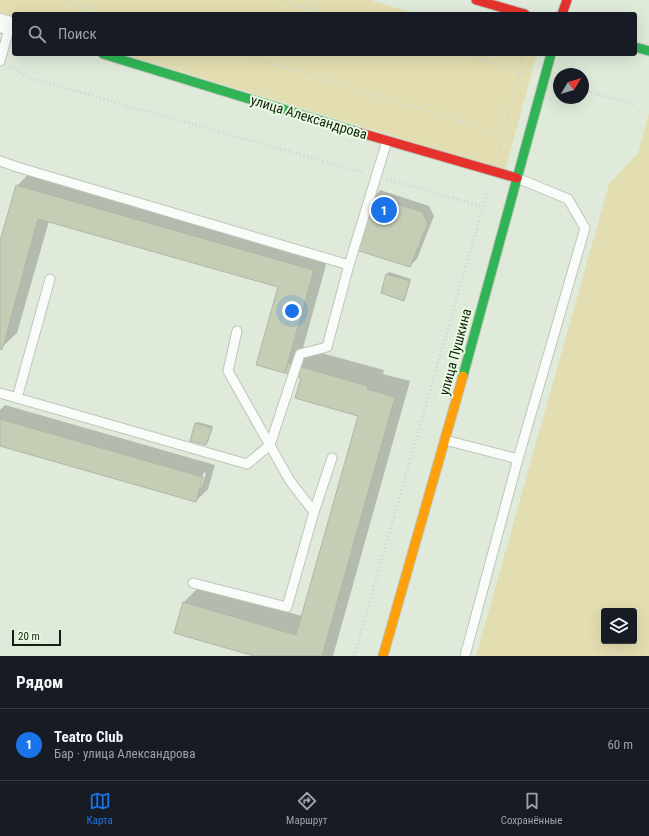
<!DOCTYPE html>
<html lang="ru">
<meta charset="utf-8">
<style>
body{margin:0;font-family:"Roboto Condensed",sans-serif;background:#20242c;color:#f1f3f6}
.controls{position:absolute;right:12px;bottom:12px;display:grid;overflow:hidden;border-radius:4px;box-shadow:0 4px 16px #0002}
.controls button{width:36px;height:36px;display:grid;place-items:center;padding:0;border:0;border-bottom:1px solid #363941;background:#171b24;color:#f1f3f6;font:20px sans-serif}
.compass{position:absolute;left:553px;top:68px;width:36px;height:36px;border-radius:50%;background:#171b24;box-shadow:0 4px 16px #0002;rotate:52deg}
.scale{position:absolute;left:12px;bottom:10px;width:49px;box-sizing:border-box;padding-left:4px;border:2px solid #171e14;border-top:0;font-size:11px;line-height:14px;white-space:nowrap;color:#171e14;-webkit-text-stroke:3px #e9fee0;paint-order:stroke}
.you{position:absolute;left:292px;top:311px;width:14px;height:14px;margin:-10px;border:3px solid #fff;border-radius:50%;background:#1a73e8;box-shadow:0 0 0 6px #1a73e833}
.badge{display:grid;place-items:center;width:26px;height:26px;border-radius:50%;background:#1a73e8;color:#fff;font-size:13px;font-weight:700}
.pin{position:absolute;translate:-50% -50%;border:2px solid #fff;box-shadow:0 1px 4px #0006}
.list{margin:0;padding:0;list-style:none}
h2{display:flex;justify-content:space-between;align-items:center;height:52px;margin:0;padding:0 16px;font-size:17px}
h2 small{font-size:13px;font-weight:400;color:#9ea1a6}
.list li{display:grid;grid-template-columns:26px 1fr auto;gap:12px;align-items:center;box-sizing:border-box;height:72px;padding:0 16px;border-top:1px solid #363941}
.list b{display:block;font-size:15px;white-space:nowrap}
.list p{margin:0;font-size:13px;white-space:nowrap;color:#9ea1a6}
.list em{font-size:13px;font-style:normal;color:#9ea1a6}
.icon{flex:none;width:22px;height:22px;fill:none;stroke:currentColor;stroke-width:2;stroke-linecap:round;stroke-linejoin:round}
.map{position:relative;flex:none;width:649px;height:656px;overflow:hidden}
.search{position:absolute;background:#171b24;box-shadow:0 4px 16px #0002;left:12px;right:12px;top:12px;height:44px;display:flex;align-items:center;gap:10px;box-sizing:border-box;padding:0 14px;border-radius:4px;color:#9ea1a6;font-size:15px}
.sheet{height:124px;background:#171b24}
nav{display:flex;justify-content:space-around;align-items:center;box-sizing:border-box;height:56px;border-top:1px solid #363941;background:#171b24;font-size:11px;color:#9ea1a6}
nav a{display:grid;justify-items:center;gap:2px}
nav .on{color:#1a73e8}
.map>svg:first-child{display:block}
.green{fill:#e3deb1;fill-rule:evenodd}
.shadow{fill:#0003;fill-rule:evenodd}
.building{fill:#c6cdb5;stroke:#afb6a8}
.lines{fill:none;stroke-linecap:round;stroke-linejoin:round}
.lane-casing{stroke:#bdc6ba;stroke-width:11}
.street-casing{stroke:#bdc6ba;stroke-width:20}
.fast-casing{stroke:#bdc6ba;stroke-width:11}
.slow-casing{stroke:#bdc6ba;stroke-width:11}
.jam-casing{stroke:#bdc6ba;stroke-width:11}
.path{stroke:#cfd2ce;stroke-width:2.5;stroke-dasharray:1 3;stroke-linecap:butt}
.lane{stroke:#fafcf9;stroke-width:9}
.street{stroke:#fafcf9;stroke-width:18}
.fast{stroke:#30b455;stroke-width:9}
.slow{stroke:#ff9f0a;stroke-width:9}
.jam{stroke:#e5322d;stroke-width:9}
.labels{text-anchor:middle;stroke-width:4;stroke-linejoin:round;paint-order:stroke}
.street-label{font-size:14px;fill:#171e14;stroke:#e9fee0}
</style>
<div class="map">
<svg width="649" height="656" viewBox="0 0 649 656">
<rect width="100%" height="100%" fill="#dfeada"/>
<!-- green -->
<g class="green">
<path d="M 0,0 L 370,0 L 417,14 L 14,14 L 14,21 L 0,17 Z"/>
<path d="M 123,54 L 537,54 L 505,170 Z"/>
<path d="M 649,113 L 649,656 L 476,656 L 609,184 L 638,153 ZM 604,611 L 634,611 L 634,641 L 604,641 Z"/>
</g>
<!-- shadow -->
<g class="shadow">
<path d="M 32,170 L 329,254 L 303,348 L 384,370 L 383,374 L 410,381 L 333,656 L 258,656 L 183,603 L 199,587 L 302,616 L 359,415 L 302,377 L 257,364 L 279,286 L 49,221 L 17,333 L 1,348 L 0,348 L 0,244 L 17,186 Z"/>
<path d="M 380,190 L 429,206 L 434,216 L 417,259 L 410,266 L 374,197 Z"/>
<path d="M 389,272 L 411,279 L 405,298 L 403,300 L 382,293 L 387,274 Z"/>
<path d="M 5,405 L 215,465 L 208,489 L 196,501 L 0,445 L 0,410 ZM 204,472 L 206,473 L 201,488 L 199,488 Z"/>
<path d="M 198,422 L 213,426 L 208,442 L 206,444 L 196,424 Z"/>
</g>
<!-- building -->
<g class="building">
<path d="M 16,185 L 314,270 L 285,373 L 256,365 L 278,287 L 38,219 L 2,350 L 0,349 L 0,241 Z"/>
<path d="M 373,196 L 422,212 L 428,223 L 410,267 L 356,250 Z"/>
<path d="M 386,274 L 410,281 L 404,301 L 381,293 Z"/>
<path d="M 288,363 L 368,386 L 367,389 L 395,397 L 322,656 L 254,656 L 174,633 L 183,602 L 296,635 L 358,416 L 295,398 L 301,378 L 285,373 Z"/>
<path d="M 0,419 L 203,477 L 196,502 L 0,446 Z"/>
<path d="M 195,423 L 212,428 L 206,445 L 190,441 Z"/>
</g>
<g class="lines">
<defs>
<g id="lane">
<path d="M 0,61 L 10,26"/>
<path d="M 0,161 L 17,167 L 349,265"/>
<path d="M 237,331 L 228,371 L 290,481 L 314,512"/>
<path d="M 0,393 L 247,464 L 270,445 L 300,354 L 327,347 L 349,265 L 387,141"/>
<path d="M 17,398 L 50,279"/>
<path d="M 445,440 L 518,459"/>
<path d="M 193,583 L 287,607 L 314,512 L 332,458"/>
<path d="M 465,656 L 518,459 L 585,228 L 568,199 L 517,178"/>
</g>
<path id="street" d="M 0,23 L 14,27"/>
<g id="fast">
<path d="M 635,47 L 649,51"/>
<path d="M 103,54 L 354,131"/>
<path d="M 463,376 L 551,54"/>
</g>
<path id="slow" d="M 383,656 L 463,376"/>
<g id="jam">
<path d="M 476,0 L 525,14"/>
<path d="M 562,14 L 567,0"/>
<path d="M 354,131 L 517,178"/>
</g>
</defs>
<!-- lane casing -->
<use href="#lane" class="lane-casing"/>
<!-- street casing -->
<use href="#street" class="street-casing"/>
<!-- fast casing -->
<use href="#fast" class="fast-casing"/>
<!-- slow casing -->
<use href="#slow" class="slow-casing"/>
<!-- jam casing -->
<use href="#jam" class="jam-casing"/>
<!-- path -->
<g class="path">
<path d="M 63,0 L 109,14"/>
<path d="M 279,0 L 328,14"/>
<path d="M 240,54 L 504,134"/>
<path d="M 461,54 L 526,74"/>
<path d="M 9,67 L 33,79 L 365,173"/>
<path d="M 583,90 L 635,105"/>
<path d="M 498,154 L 520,72 L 522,54"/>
<path d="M 387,179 L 483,207"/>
<path d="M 354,656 L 488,189"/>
</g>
<!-- lane -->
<use href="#lane" class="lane"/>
<!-- street -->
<use href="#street" class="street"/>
<!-- fast -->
<use href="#fast" class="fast"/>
<!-- slow -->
<use href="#slow" class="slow"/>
<!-- jam -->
<use href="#jam" class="jam"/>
</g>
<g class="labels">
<!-- street labels -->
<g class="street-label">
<text transform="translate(309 117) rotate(17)" y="5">улица Александрова</text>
<text transform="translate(455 352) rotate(-75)" y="5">улица Пушкина</text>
</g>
</g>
</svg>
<div class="controls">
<button><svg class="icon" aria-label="layers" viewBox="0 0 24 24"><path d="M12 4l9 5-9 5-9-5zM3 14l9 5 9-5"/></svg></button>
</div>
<svg class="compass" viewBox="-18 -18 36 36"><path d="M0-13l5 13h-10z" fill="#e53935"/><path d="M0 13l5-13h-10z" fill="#9ea1a6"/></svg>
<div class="scale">20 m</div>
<div class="you"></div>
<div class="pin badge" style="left:384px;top:210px">1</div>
<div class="search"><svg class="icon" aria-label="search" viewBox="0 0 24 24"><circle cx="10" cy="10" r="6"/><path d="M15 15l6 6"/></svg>Поиск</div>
</div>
<section class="sheet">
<h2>Рядом<small></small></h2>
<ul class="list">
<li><span class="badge">1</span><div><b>Teatro Club</b><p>Бар · улица Александрова</p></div><em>60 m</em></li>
</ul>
</section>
<nav>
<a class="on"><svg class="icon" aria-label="map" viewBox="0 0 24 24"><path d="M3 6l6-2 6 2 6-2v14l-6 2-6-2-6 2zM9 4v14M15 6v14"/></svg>Карта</a>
<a><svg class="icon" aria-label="directions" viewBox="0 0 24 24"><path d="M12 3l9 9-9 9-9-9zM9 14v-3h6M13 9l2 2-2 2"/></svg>Маршрут</a>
<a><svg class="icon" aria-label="saved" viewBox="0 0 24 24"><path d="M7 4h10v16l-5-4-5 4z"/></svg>Сохранённые</a>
</nav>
